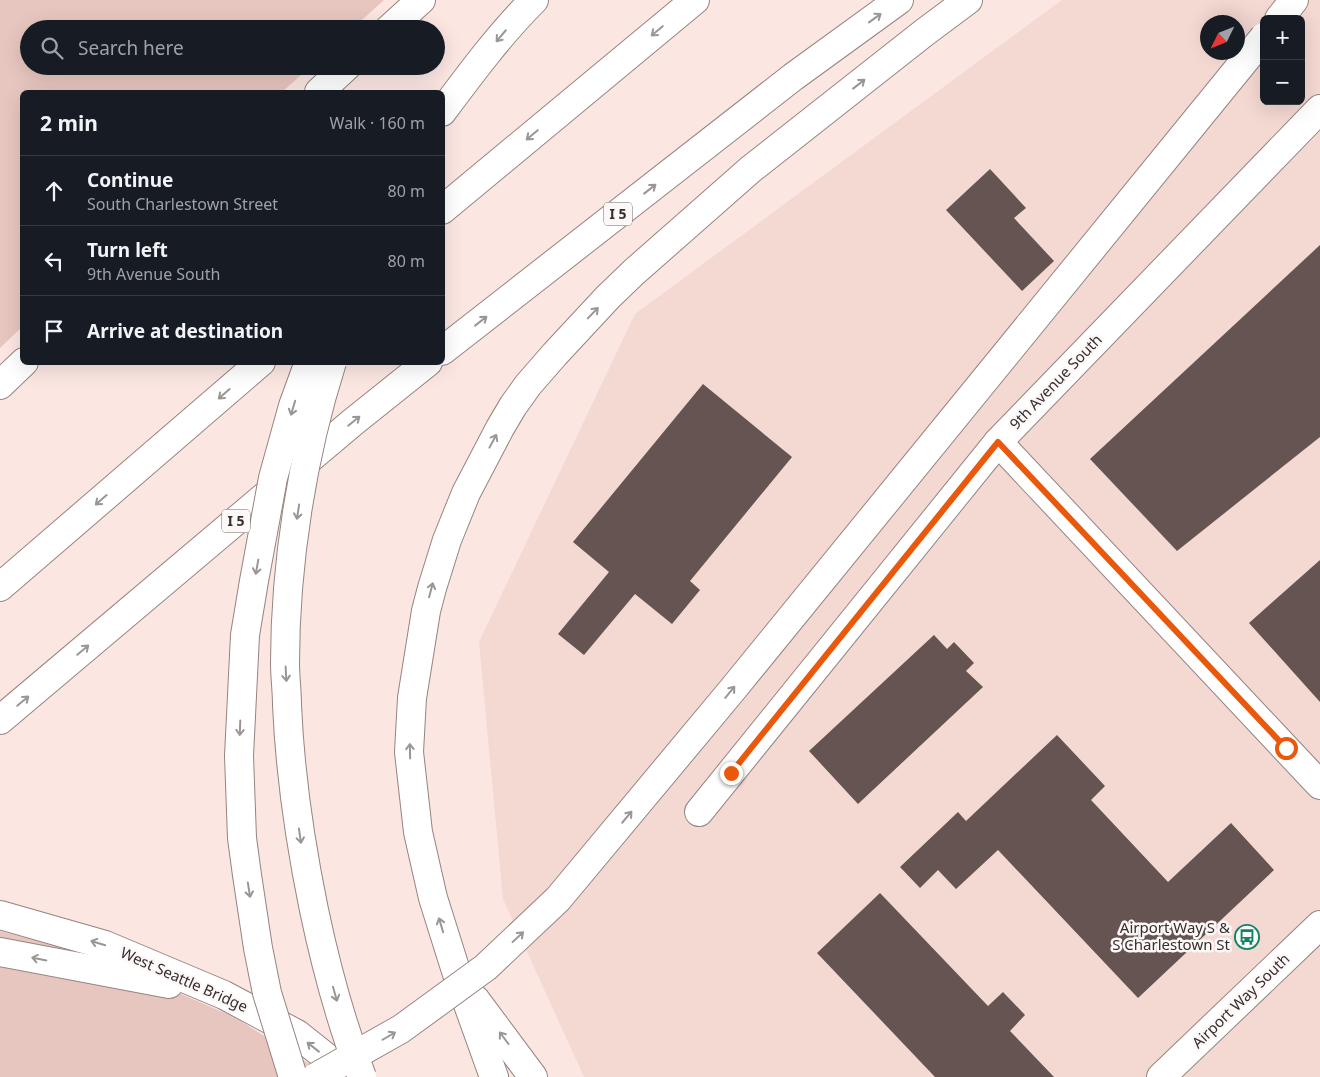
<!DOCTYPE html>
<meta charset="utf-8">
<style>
body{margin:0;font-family:"Noto Sans",sans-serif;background:#242831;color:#f1f3f6}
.controls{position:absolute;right:15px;top:15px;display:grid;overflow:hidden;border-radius:8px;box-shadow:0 5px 20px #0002}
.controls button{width:45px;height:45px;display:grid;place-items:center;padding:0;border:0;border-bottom:1px solid #363941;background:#171b24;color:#f1f3f6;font:25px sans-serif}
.compass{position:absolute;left:1200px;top:15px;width:45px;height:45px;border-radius:50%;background:#171b24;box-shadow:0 5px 20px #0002;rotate:227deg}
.stop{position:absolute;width:15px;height:15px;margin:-11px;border:4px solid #ea580c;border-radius:50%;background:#fff}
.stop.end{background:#ea580c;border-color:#fff;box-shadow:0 1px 5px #0008}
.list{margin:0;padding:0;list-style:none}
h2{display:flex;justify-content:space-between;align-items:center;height:65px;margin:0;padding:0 20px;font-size:21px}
h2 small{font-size:16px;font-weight:400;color:#9ea1a6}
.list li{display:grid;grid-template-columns:32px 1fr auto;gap:15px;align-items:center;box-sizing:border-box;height:70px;padding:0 20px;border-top:1px solid #363941}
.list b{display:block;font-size:19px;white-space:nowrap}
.list p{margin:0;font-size:16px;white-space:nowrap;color:#9ea1a6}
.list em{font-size:16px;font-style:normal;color:#9ea1a6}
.icon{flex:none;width:28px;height:28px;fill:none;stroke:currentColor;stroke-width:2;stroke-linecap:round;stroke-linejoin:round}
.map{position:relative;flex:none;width:1320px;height:1077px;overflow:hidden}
.search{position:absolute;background:#171b24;box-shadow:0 5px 20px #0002;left:20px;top:20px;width:425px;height:55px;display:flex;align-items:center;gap:12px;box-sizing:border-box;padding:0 18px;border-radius:28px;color:#9ea1a6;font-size:19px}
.panel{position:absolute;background:#171b24;box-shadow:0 5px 20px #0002;left:20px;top:90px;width:425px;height:275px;border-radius:8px}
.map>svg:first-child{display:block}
.built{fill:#f4d8d2;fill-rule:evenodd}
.green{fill:#e7c6bf}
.building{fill:#655451}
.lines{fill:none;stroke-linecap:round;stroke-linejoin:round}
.minor-casing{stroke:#968480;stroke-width:30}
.major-casing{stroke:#968480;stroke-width:30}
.highway-casing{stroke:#968480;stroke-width:30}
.minor{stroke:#fff;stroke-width:28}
.major{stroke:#fff;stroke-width:28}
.highway{stroke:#fff;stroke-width:28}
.highway-bridge-casing{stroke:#968480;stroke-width:30;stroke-linecap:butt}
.highway-bridge{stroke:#fff;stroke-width:28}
.oneway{stroke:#9a9696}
.route{stroke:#ea580c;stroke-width:6}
.labels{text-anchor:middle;stroke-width:5;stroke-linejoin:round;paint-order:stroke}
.shield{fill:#fcf8f7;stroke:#716b6a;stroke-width:1}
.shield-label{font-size:14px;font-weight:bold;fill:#362e2d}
.street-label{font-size:15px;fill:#362e2d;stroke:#fcf8f7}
.poi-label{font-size:15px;fill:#362e2d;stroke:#fcf8f7;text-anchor:end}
</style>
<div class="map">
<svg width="1320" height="1077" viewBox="0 0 1320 1077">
<rect width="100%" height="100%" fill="#fbe6e2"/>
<!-- built -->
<path class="built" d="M 1062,0 L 1320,0 L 1320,1077 L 584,1077 L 503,899 L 479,642 L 635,314 ZM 1264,19 L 1301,19 L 1301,101 L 1264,101 ZM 1208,22 L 1238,22 L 1238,52 L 1208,52 Z"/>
<!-- green -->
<g class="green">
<path d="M 0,0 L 384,0 L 352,29 L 29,29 L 29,66 L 311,66 L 282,92 L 22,92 L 22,327 L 0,348 Z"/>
<path d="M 0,931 L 89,954 L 234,1017 L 330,1077 L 0,1077 Z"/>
</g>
<!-- building -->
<g class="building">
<path d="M 990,169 L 1026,208 L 1014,218 L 1054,261 L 1022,291 L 946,210 Z"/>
<path d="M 1320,245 L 1320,437 L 1177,551 L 1090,459 Z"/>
<path d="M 703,384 L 792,457 L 690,581 L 700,590 L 672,624 L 635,594 L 584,655 L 558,634 L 609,572 L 573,542 Z"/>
<path d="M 1320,560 L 1320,702 L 1249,623 Z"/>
<path d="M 934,635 L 947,649 L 954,642 L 974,663 L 966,671 L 983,687 L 858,804 L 809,751 Z"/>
<path d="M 1057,735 L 1105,786 L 1091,800 L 1168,882 L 1231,823 L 1274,870 L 1138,998 L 998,850 L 956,889 L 938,870 L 920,888 L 900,867 L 958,812 L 966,821 Z"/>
<path d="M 880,893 L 988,1006 L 1003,992 L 1025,1015 L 1010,1031 L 1054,1077 L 935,1077 L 817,953 Z"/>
</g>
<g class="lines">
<defs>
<g id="minor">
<path d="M 998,442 L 1320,785"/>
<path d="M 699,812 L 998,442 L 1320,109"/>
</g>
<path id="major" d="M 1161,1077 L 1320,925"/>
<g id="highway">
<path d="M 1279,19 L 1294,0"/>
<path d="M 389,29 L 421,0"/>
<path d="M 319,92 L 347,66"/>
<path d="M 442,112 C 471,73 500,34 534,0"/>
<path d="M 442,210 L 695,0"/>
<path d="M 442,351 L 793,77 L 899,0"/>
<path d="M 0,385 L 24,362"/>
<path d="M 0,587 L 261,362"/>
<path d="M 0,720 L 353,422 L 428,362"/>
<path d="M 0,915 L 105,945 L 224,995 L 297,1034 L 351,1077"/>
<path d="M 0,952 L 169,984"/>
<path d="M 475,999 L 533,1077"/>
<path d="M 494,1077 L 456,971 L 433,898 L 418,832 L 409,752 L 412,698 L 426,611 L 432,588 L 447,540 L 466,493 L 500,428 L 513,406 L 528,385 L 555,354 L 608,297 L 634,272 L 751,169 L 925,32 L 968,0"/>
</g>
</defs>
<!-- minor casing -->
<use href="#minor" class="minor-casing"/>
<!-- major casing -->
<use href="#major" class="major-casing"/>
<!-- highway casing -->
<use href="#highway" class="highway-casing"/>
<!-- minor -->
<use href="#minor" class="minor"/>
<!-- major -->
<use href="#major" class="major"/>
<!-- highway -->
<use href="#highway" class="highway"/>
<defs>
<g id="highway-bridge">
<path d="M 332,362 C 302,456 285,565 285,663 C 285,677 287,691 287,705 C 290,774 300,842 314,910 C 326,967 341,1023 362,1077"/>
<path d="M 293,1077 L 267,993 L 258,948 L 247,875 L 242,838 L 239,756 L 245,635 L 254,581 L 273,478 L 293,406 L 309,362"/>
<path d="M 316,1077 L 401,1029 L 486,967 L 558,899 L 733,689 L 1264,37"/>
</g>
</defs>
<!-- highway-bridge casing -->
<use href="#highway-bridge" class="highway-bridge-casing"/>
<!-- highway-bridge -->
<use href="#highway-bridge" class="highway-bridge"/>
</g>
<!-- one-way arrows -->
<defs><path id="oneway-shaft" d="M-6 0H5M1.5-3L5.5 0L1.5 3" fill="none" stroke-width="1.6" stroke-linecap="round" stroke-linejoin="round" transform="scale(1.25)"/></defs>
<g class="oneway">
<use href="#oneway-shaft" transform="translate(875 18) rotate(-36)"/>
<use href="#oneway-shaft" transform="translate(657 31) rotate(140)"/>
<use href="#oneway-shaft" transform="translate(501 36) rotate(130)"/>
<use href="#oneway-shaft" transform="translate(859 84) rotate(-38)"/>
<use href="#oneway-shaft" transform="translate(532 135) rotate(140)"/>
<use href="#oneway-shaft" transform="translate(650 189) rotate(-38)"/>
<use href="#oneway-shaft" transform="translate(593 313) rotate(-46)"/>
<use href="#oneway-shaft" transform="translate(481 321) rotate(-38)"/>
<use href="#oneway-shaft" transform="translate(224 394) rotate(139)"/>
<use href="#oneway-shaft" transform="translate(293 408) rotate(107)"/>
<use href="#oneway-shaft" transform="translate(354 421) rotate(-39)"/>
<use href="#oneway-shaft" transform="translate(493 441) rotate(-62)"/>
<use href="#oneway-shaft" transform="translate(101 500) rotate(139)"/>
<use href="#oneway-shaft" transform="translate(298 512) rotate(99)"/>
<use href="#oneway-shaft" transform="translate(257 567) rotate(100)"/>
<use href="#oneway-shaft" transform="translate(431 590) rotate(-75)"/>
<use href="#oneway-shaft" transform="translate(83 650) rotate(-40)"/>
<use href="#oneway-shaft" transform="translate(286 674) rotate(87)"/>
<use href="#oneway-shaft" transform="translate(730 692) rotate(-51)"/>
<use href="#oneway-shaft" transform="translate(23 701) rotate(-40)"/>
<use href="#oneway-shaft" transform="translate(240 728) rotate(92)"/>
<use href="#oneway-shaft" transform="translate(410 751) rotate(-91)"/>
<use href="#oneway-shaft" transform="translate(627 817) rotate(-50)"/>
<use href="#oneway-shaft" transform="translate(300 836) rotate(82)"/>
<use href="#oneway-shaft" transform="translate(249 890) rotate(81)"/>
<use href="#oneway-shaft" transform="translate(441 925) rotate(-107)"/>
<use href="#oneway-shaft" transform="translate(518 937) rotate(-43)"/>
<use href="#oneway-shaft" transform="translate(98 943) rotate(-163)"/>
<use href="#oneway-shaft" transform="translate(39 959) rotate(-169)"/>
<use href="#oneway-shaft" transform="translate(335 994) rotate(74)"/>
<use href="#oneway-shaft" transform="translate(389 1036) rotate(-30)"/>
<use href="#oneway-shaft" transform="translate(504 1038) rotate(-127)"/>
<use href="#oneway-shaft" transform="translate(313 1047) rotate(-142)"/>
</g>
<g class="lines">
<!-- route -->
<path class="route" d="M 731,773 L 998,442 L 1286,748"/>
</g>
<!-- icons -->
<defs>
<symbol id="bus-ring" viewBox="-11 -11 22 22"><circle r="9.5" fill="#fcf8f7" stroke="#0f8564" stroke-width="1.5"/><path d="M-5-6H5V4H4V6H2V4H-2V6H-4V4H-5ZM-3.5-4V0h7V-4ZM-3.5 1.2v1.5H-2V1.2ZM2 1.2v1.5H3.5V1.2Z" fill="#0f8564"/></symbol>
</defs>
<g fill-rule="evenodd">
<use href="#bus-ring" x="1233" y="923" width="28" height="28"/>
</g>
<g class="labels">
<!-- shield labels -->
<g class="shield">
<rect x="604" y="202.5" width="28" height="23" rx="4"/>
<rect x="222" y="509.5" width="28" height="23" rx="4"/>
</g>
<g class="shield-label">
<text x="618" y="219">I 5</text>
<text x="236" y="526">I 5</text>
</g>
<!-- street labels -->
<g class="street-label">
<text transform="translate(1056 382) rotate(-46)" y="5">9th Avenue South</text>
<text transform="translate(184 980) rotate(24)" y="5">West Seattle Bridge</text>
<text transform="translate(1241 1001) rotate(-44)" y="5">Airport Way South</text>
</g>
<!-- poi labels -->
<g class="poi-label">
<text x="1230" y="933">Airport Way S &amp;<tspan x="1230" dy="17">S Charlestown St</tspan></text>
</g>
</g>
</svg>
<div class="controls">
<button>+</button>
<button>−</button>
</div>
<svg class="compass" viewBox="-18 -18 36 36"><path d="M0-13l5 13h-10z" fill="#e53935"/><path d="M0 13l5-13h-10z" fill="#9ea1a6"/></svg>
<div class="stop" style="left:1286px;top:748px"></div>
<div class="stop end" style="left:731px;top:773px"></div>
<div class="search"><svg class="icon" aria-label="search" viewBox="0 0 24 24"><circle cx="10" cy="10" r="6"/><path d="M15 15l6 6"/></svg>Search here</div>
<section class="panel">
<h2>2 min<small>Walk · 160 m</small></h2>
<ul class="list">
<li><svg class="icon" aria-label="ahead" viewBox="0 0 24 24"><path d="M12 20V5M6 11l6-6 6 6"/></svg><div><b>Continue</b><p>South Charlestown Street</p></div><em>80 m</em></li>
<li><svg class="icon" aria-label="left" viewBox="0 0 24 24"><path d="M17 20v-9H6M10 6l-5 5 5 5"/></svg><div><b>Turn left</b><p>9th Avenue South</p></div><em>80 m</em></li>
<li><svg class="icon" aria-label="arrive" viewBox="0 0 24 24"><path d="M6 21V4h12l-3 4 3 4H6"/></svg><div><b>Arrive at destination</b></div></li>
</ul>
</section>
</div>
